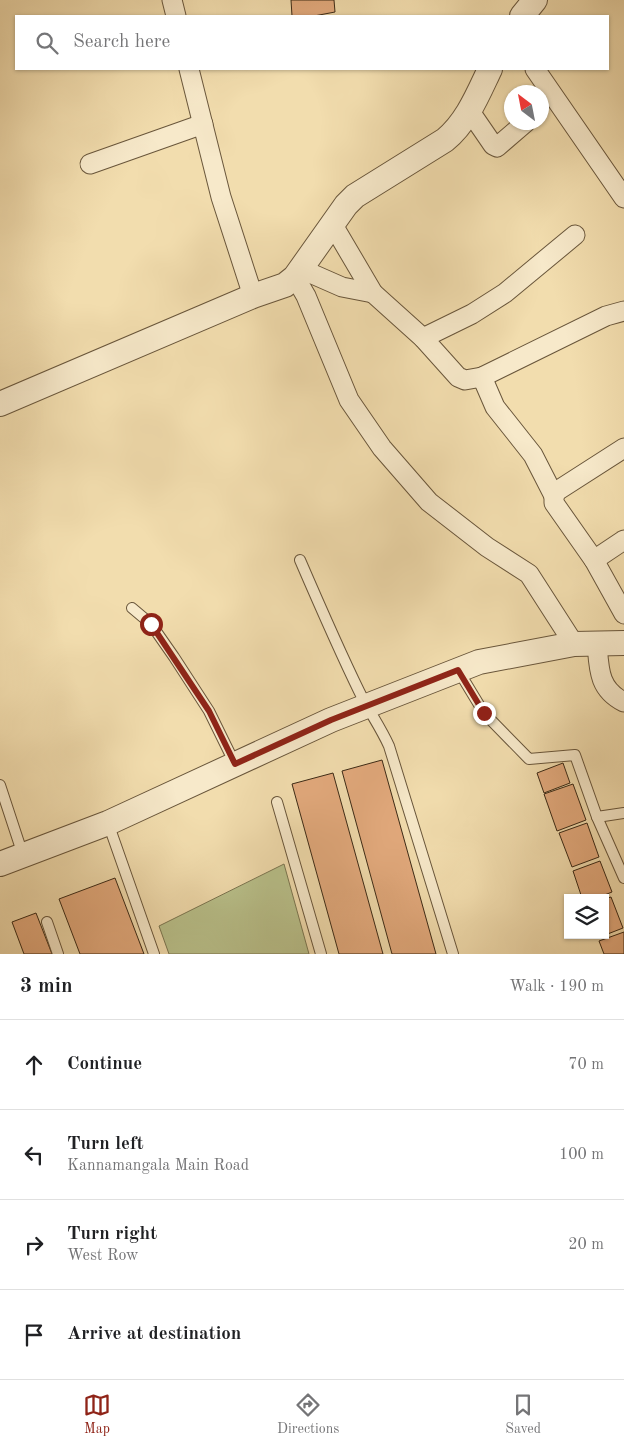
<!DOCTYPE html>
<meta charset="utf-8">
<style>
body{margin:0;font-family:"Old Standard TT",serif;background:#f6f6f6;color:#202124}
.controls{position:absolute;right:15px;bottom:15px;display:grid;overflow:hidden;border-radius:0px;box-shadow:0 1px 4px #0004}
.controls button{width:45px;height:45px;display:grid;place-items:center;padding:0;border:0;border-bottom:1px solid #e0e0e0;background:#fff;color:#202124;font:25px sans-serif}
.compass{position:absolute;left:504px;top:85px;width:45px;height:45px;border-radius:50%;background:#fff;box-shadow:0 1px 4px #0004;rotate:328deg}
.stop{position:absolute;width:15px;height:15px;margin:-11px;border:4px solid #8f2418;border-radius:50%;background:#fff}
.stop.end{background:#8f2418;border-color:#fff;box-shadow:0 1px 5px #0008}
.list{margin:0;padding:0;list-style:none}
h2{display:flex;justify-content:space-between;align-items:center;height:65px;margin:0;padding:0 20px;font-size:21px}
h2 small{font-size:16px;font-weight:400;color:#757577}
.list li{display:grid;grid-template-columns:32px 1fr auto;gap:15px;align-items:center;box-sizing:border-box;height:90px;padding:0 20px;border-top:1px solid #e0e0e0}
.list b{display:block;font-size:19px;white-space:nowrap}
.list p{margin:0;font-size:16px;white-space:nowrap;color:#757577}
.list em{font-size:16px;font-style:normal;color:#757577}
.icon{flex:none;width:28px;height:28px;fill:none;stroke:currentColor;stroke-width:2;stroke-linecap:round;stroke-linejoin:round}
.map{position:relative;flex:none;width:624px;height:954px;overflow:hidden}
.search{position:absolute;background:#fff;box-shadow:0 1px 4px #0004;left:15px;right:15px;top:15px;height:55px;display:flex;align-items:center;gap:12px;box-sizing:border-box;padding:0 18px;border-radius:0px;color:#757577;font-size:19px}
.sheet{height:425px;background:#fff}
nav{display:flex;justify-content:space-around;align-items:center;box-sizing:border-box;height:70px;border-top:1px solid #e0e0e0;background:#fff;font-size:14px;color:#757577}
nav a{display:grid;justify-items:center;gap:2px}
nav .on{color:#8f2418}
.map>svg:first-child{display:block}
.green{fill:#b9c18b;stroke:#7a7550}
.building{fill:#e3aa7d;stroke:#3b2915}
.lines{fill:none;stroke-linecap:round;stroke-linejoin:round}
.service-casing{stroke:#69563b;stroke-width:12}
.minor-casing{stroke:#69563b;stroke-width:21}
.tertiary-casing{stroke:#69563b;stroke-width:26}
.service{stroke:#f7e9ca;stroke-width:10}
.minor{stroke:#f7e9ca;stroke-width:19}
.tertiary{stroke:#f7e9ca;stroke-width:24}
.route{stroke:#8f2418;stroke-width:6}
</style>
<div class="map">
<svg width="624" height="954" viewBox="0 0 624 954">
<rect width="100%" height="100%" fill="#f2ddae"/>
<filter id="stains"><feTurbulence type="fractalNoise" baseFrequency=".004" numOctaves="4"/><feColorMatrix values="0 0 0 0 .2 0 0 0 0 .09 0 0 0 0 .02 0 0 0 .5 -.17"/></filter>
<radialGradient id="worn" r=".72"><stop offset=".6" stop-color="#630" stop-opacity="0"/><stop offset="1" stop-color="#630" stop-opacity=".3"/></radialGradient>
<!-- green -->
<path class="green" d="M 284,864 L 309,954 L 169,954 L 159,926 Z"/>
<!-- building -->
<g class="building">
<path d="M 291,0 L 334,0 L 335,12 L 314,16 L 292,16 Z"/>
<path d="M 382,760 L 436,954 L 392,954 L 342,771 Z"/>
<path d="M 563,763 L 570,783 L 544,793 L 537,773 Z"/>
<path d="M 333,773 L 383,954 L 339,954 L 292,784 Z"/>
<path d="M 573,784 L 586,820 L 557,831 L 544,794 Z"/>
<path d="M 587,823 L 599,857 L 572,867 L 559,833 Z"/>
<path d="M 600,861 L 612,892 L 597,898 L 582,898 L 573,871 Z"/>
<path d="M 115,878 L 144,954 L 80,954 L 59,899 Z"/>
<path d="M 611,897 L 623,928 L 605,935 L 605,899 Z"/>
<path d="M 36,913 L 52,954 L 24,954 L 12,922 Z"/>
<path d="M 624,932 L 624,954 L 604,954 L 599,941 Z"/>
</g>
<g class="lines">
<defs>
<g id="service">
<path d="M 300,560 C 319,604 338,648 359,691 C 368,710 380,726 389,746 L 453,954"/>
<path d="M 132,608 L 151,624 L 174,657 L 209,711 L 235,764"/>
<path d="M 458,670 L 484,713 L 529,759 L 575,755 L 597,817 L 624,878"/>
<path d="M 0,785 L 23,855"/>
<path d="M 277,802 L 321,954"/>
<path d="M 597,817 L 624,813"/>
<path d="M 108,823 L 154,954"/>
<path d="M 47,922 L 58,954"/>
</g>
<g id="minor">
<path d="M 172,0 L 176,16"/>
<path d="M 189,69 L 221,197 L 253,296"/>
<path d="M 535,69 L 624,198"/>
<path d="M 469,110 L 493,145 L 497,147 L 526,122"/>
<path d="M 90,164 L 203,124"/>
<path d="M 333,225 L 373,293 L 423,338 L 458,377 L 465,380 L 482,377 L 606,316 L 624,311"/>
<path d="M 301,269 L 342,287 L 373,293"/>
<path d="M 295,277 L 306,296 L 349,400 L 382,448 L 429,502 L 487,547 L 529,574 L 574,644"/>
<path d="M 423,338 L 472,314 L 505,293 L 575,235"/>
<path d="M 482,377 L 495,407 L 533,455 L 554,496"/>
<path d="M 624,448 L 557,491 L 554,496 L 554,503 L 594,560 L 624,614"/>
<path d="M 594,560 L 624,540"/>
<path d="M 597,643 C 599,668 598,689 624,702"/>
</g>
<g id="tertiary">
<path d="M 522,16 L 535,0"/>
<path d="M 0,404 L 253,296 L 285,285 L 295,277 L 346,205 L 355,196 L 445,140 C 467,122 478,94 490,69"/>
<path d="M 0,864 L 108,823 L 331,720 L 479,662 L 574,644 L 624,643"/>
</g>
</defs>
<!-- service casing -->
<use href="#service" class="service-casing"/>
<!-- minor casing -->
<use href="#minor" class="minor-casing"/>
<!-- tertiary casing -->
<use href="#tertiary" class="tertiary-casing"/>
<!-- service -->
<use href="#service" class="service"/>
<!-- minor -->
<use href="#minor" class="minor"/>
<!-- tertiary -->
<use href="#tertiary" class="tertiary"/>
</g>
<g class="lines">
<!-- route -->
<path class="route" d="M 151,624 L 209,711 L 235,764 L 331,720 L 458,670 L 484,713"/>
</g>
<rect width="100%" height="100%" filter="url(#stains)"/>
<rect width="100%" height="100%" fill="url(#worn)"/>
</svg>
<div class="controls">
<button><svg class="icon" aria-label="layers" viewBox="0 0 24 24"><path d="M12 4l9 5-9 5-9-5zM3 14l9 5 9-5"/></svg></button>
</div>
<svg class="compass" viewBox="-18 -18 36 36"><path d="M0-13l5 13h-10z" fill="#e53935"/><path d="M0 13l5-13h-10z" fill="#757577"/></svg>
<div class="stop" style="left:151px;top:624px"></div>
<div class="stop end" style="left:484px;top:713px"></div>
<div class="search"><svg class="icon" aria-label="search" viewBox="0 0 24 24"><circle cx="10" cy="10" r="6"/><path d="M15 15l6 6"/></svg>Search here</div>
</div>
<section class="sheet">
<h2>3 min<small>Walk · 190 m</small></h2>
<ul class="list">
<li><svg class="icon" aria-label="ahead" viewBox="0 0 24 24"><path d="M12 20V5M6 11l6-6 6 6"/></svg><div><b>Continue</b></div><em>70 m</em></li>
<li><svg class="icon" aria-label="left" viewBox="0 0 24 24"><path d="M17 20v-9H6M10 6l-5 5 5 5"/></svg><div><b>Turn left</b><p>Kannamangala Main Road</p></div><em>100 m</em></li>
<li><svg class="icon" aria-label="right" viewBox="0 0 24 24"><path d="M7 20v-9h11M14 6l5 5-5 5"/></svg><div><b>Turn right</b><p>West Row</p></div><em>20 m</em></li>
<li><svg class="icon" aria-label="arrive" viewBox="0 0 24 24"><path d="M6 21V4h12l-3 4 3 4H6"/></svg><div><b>Arrive at destination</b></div></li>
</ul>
</section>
<nav>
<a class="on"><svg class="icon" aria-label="map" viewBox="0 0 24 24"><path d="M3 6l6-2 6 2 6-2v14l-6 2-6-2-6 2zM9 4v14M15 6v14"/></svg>Map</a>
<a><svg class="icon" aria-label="directions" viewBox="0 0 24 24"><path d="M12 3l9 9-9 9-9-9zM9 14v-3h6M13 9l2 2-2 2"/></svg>Directions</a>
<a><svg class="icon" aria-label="saved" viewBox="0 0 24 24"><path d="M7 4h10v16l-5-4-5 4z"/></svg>Saved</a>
</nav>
